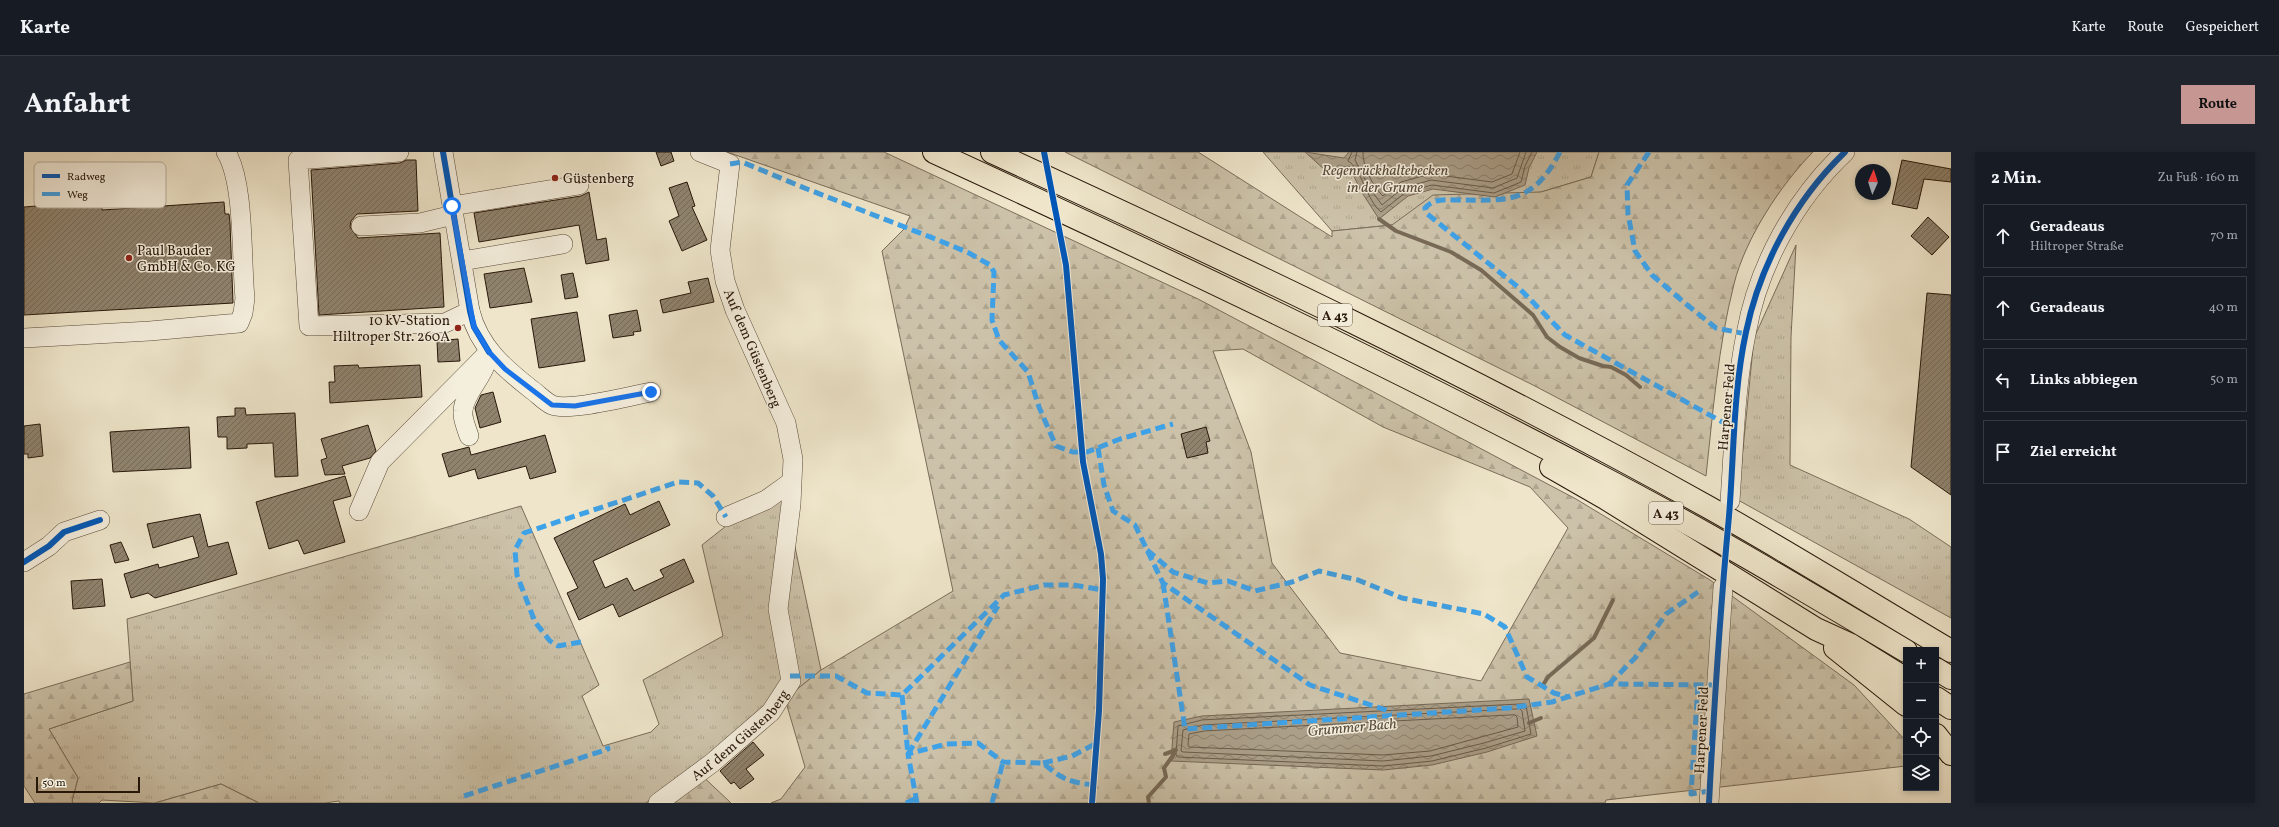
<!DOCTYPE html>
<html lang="de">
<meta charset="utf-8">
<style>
body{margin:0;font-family:Vollkorn,serif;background:#20242c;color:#f1f3f6}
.controls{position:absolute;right:12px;bottom:12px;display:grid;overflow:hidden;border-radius:0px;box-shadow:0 2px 6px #0003}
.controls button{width:36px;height:36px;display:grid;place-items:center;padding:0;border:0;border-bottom:1px solid #363941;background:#171b24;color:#f1f3f6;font:20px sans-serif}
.compass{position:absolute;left:1831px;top:12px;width:36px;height:36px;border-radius:50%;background:#171b24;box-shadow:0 2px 6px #0003;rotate:3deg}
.scale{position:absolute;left:12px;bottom:10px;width:104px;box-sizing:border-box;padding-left:4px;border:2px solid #28180a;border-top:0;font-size:11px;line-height:14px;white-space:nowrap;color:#28180a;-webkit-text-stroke:3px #f4eedd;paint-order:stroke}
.stop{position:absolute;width:12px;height:12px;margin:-9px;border:3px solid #1a73e8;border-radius:50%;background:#fff}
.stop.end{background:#1a73e8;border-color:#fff;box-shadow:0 1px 4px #0008}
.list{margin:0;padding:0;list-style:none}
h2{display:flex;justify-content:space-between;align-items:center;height:52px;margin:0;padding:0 16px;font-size:17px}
h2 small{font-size:13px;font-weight:400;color:#9ea1a6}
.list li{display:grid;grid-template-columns:26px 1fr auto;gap:12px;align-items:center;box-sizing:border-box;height:64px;margin:0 8px 8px;padding:0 8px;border:1px solid #363941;border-radius:0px}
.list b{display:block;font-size:15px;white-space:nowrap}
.list p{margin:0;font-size:13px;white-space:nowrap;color:#9ea1a6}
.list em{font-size:13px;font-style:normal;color:#9ea1a6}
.icon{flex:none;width:22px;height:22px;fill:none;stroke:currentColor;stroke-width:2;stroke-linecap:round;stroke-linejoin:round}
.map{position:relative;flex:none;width:1927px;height:651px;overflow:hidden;border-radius:0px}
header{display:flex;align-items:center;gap:24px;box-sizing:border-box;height:56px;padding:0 20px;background:#171b24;border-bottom:1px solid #363941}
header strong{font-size:19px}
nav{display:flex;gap:22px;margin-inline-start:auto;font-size:14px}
.intro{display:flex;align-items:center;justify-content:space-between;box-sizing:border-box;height:96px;padding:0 24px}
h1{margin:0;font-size:28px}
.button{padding:10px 18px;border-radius:0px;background:#c59692;color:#111;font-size:14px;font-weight:700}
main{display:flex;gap:24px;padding:0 24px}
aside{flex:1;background:#171b24;border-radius:0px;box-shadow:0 2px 6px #0003}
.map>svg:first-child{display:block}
.grass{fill:url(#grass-tufts);stroke:#7a6d5a}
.forest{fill:url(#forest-firs);stroke:#7a6d5a;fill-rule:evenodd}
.water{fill:url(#water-waves);stroke:#776956}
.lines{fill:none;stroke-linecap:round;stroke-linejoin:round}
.shore{stroke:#6a5c4a;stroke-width:1}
.stream{stroke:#776956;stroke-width:4}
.building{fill:url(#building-hatch);stroke:#28180a}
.minor-casing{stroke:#5a4b3a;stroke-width:20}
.highway-casing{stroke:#28180a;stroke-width:24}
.minor{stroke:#f4eedd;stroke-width:19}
.highway{stroke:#eee5ca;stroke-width:22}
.quiet{stroke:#3ea2e9;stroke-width:5;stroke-dasharray:10 5;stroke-linecap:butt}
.cycleway-casing{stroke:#f4eedd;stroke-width:8}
.cycleway{stroke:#0057b8;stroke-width:6}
.route{stroke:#1a73e8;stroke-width:5}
.poi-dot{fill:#8f2418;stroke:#f4eedd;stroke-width:1.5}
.labels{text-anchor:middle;stroke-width:3;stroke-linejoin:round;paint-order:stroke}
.shield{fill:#f4eedd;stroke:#655849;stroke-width:1}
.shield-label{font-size:13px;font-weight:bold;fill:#28180a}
.poi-label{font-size:14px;fill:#28180a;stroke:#f4eedd;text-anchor:start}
.street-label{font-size:14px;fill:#28180a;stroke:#f4eedd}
.water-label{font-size:15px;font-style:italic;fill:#5c4e3d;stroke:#f4eedd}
.key{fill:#f4eedd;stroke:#b7ae9e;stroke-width:1}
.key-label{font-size:11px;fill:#28180a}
</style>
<header>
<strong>Karte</strong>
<nav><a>Karte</a><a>Route</a><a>Gespeichert</a></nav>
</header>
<div class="intro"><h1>Anfahrt</h1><a class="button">Route</a></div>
<main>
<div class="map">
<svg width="1927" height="651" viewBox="0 0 1927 651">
<defs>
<pattern id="grass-tufts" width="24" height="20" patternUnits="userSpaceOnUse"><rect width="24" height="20" fill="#ccc2a9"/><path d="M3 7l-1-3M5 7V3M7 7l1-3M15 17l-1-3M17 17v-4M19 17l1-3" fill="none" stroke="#afa690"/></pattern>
<pattern id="forest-firs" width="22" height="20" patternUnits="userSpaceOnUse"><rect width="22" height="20" fill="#ccc2a9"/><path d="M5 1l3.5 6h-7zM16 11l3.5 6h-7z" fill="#afa690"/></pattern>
<pattern id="water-waves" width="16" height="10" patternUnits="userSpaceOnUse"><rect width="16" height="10" fill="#ab9f89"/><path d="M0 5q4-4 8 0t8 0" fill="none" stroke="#8b816e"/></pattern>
<pattern id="building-hatch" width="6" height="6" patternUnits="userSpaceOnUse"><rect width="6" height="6" fill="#8f836e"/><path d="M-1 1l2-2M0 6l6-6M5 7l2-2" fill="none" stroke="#756a59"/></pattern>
</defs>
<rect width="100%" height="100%" fill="#eee5ca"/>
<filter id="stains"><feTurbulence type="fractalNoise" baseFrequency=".005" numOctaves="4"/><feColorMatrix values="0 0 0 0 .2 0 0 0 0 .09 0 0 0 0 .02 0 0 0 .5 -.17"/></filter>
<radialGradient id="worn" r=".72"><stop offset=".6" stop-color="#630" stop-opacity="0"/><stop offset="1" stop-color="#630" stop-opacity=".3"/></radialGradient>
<!-- grass -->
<g class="grass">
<path d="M 1239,0 L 1575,0 L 1567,25 L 1517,40 L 1368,73 L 1308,79 Z"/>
<path d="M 1772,93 L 1767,185 L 1766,313 L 1885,367 L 1927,395 L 1927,466 L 1714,348 L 1730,186 Z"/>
<path d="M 760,343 L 797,518 L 672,618 L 622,651 L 316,651 L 315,649 L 301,651 L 235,651 L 197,632 L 131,651 L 78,648 L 75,651 L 49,651 L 48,649 L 54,626 L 25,577 L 109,549 L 103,467 L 497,354 L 575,533 L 558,544 L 579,594 L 627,580 L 635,572 L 619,528 L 699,484 L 678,393 L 716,363 Z"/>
</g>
<!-- forest -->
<g class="forest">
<path d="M 703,0 L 860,0 L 1174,147 L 1552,347 L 1686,428 L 1830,533 L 1882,589 L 1882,614 L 1582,648 L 1581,651 L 747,651 L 757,647 L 781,615 L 761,547 L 797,518 L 929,439 L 858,99 L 880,77 L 886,64 ZM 1219,197 L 1359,275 L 1506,335 L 1544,376 L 1457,529 L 1316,501 L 1248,411 L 1227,300 L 1189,199 Z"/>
<path d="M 1041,0 L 1174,0 L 1308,85 L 1308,79 L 1368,73 L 1409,43 L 1517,40 L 1567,25 L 1575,0 L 1789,0 C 1757,32 1721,87 1710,132 C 1694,195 1689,260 1682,324 L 1509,233 Z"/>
<path d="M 106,510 L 109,549 L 25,577 L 54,626 L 48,649 L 49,651 L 11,651 L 0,634 L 0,542 Z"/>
<path d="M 672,618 L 707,651 L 622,651 Z"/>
<path d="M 197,632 L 235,651 L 131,651 Z"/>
</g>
<!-- water -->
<g class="water">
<path d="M 1281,0 L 1320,6 L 1325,0 L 1513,0 L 1505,16 L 1501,33 L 1471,45 L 1409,37 L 1384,44 L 1355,67 L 1337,39 L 1325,14 L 1301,18 Z"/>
<path d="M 1505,547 L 1513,584 L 1463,600 L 1408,613 L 1359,618 L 1147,609 L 1150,570 L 1178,564 Z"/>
</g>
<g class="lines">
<!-- shore -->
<g class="shore">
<path d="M 1328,0 L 1324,9 C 1337,16 1343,49 1357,60 L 1382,40 L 1408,33 L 1470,41 L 1497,30 L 1501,14 L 1508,0"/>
<path d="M 1333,0 L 1331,8 L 1345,35 L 1358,53 L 1379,36 L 1407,28 L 1469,36 L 1493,26 L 1502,0"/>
<path d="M 1339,0 C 1338,13 1349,35 1359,44 L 1377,30 L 1406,22 L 1468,30 L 1488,22 L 1496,0"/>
<path d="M 1500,552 L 1502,553 L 1507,582 L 1462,596 L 1408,609 L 1359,614 L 1154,605 L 1152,603 L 1154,574 L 1178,568 Z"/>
<path d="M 1496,557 L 1498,559 L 1501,579 L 1460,591 L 1407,604 L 1359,609 L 1159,600 L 1157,599 L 1159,578 L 1179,573 Z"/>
<path d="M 1491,563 L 1493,565 L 1494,575 L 1406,599 L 1359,603 L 1165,595 L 1164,593 L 1165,582 L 1180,579 Z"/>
</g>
<!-- stream -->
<g class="stream">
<path d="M 1355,67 L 1372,79 L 1427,100 L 1457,118 L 1509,163 L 1523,185 L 1536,195 L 1555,206 L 1579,214 L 1587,215 L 1602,223 L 1616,235"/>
<path d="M 1519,533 L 1524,525 L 1570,486 L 1589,448"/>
<path d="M 1505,571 L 1517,566"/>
<path d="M 1141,602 L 1152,598"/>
<path d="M 1125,651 L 1124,645 L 1142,625 L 1140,616 L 1150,602"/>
</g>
</g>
<!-- building -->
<g class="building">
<path d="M 632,0 L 647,0 L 650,9 L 637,14 Z"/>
<path d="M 382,8 L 392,8 L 394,59 L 333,62 L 327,69 L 326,75 L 334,86 L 416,81 L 420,155 L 295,163 L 287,18 L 376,11 Z"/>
<path d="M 1878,8 L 1927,17 L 1927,30 L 1900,27 L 1893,57 L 1868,52 Z"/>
<path d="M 77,29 L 78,58 L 200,50 L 201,62 L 205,62 L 206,71 L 209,151 L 0,163 L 0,55 L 24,53 L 24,31 Z"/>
<path d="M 663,30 L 671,54 L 668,55 L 683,88 L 658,99 L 645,69 L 655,64 L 645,36 Z"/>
<path d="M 565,40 L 573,88 L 582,86 L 585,108 L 562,112 L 555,73 L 455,90 L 450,61 L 557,44 Z"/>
<path d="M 1904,65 L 1925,85 L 1908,103 L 1887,84 Z"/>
<path d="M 500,116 L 508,150 L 466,156 L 460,122 Z"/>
<path d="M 549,121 L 554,145 L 541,147 L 537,123 Z"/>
<path d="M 684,126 L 690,150 L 639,161 L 636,148 L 667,141 L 664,130 Z"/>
<path d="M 1903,141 L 1927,143 L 1927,343 L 1887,315 Z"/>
<path d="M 613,158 L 617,179 L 609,180 L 610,183 L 589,186 L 585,163 Z"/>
<path d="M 553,160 L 561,209 L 515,216 L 507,167 Z"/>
<path d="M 434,187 L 436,209 L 414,210 L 413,189 Z"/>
<path d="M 334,213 L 335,216 L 396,213 L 398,245 L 306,251 L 305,230 L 311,230 L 310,214 Z"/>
<path d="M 469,240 L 477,270 L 456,276 L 451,256 L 457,243 Z"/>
<path d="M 211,256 L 221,256 L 222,263 L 271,261 L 274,324 L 251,325 L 249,291 L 223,292 L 223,296 L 203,297 L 203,285 L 194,285 L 193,265 L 211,264 Z"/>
<path d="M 16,272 L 19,304 L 4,306 L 4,302 L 0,302 L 0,274 Z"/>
<path d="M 344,273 L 352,299 L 346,306 L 318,314 L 321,322 L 301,323 L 297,308 L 303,306 L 297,287 Z"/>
<path d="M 165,275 L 167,316 L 89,320 L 86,280 Z"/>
<path d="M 1182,275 L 1186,289 L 1182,290 L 1184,301 L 1163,306 L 1157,282 Z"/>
<path d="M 521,283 L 532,320 L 506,327 L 502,314 L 454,327 L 451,317 L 425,325 L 418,302 L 445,295 L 447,303 Z"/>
<path d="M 321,324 L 327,344 L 309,349 L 321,390 L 280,402 L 274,388 L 245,397 L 232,350 Z"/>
<path d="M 635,349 L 646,373 L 569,409 L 581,436 L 603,426 L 610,439 L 640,425 L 636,418 L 660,407 L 670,430 L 595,465 L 589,452 L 555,468 L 543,441 L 554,436 L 530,386 L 601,352 L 606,363 Z"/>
<path d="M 176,362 L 184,395 L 204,390 L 213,422 L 131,446 L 124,441 L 107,446 L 100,422 L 134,412 L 135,416 L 175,405 L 169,384 L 129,396 L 123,372 Z"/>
<path d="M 97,390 L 105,408 L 91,411 L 86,393 Z"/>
<path d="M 78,427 L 81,454 L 49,457 L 47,429 Z"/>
<path d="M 729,590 L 740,603 L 722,617 L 730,627 L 716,637 L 710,630 L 707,632 L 696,619 Z"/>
</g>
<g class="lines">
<defs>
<g id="minor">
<path d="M 375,0 L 274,8 L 285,174 L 421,171 L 446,159"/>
<path d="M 419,0 L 446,159 C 455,195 480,216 508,238 C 514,242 521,250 528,253 C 544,260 607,244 627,240"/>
<path d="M 428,54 L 555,33"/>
<path d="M 337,74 L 396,71 L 429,63"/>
<path d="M 438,109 L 539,92"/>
<path d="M 0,186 L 126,179 L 215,171 L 219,161 L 221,146 C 217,107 221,31 202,0"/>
<path d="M 445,284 C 443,277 438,267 439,259 C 440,242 457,228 462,211"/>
<path d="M 1706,349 C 1710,293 1711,236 1722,182 C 1734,114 1771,47 1821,0"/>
<path d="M 335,359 L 356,310 L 465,200"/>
<path d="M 702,365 L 742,348 L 767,330"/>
<path d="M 0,410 L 25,394 L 40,380 L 76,368"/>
<path id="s1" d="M 634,651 L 688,611 L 747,560 L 767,529 L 754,457 L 767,352 L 769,307 L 762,271 L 711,158 L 701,129 L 696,98 L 706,12 L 676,0"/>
<path d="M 1685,651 L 1699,435"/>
</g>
<g id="highway">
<path d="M 910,0 C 1140,106 1368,214 1591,332 C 1690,384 1786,442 1882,499"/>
<path d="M 968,0 C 1210,111 1451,225 1684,355 C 1766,401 1846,451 1927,499"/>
<path d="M 1527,315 L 1581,346 L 1792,477 L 1827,493 L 1882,527"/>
<path d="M 1811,496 L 1882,553"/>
<path d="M 1912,517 L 1927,526"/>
<path d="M 1912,546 L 1927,556"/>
<path d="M 1912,583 L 1927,602"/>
</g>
</defs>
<!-- minor casing -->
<use href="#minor" class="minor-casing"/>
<!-- highway casing -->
<use href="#highway" class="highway-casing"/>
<!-- minor -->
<use href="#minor" class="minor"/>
<!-- highway -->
<use href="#highway" class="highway"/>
<!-- quiet -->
<g class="quiet">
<path d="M 1536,0 C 1508,54 1483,48 1429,48 C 1418,47 1408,48 1401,56 L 1402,61 L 1494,135 L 1541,183 L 1711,277"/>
<path d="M 1625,0 L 1603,33 L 1604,62 L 1611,99 L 1628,123 L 1662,152 L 1692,176 L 1722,182"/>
<path d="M 706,12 L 718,10 L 783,37 L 914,88 L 945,101 L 966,113 L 970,120 L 968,168 L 975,188 L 1004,220 L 1015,255 L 1032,294 L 1049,300 L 1063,300 L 1096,287 L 1149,272"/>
<path d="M 1074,296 L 1080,333 L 1089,359 L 1111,373 L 1139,431 L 1286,533 L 1368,560"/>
<path d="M 1123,398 L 1149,420 L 1184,431 L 1204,429 L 1231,439 L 1268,430 L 1295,419 L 1334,428 L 1378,446 L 1460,462 L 1481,475 L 1503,525 L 1530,541 L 1544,545"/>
<path d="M 1139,431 L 1161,577 L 1485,556 L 1528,550 L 1585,532 L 1691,533"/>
<path d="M 557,490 L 534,494 L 526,489 L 511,470 L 493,423 L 491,398 L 500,381 L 654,330 L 674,331 L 689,344 L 702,365"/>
<path d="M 766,524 L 812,524 L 843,541 L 878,543 L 980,443 L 1020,433 L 1049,433 L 1079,438"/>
<path d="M 1585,532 L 1611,506 L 1642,462 L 1674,440"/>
<path d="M 1674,533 L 1667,642 L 1685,639"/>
<path d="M 878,543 L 884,602"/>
<path d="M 884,602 L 974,454"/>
<path d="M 1019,611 L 1048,604 L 1073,591"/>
<path d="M 440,644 L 584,597 L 583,594"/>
<path d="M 882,651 L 893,646"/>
<path d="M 893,651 L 884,602 L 922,592 L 954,591 L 979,610 L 1019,611 C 1037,627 1047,631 1071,633"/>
<path d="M 968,651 L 979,610"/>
</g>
<defs>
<g id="cycleway">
<path d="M 419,0 L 446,159 L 450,175 L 465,200"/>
<path d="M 1020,0 L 1042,113 L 1059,310 L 1077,402 L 1079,427 L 1075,559 L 1068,651"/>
<path d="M 0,410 L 25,394 L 40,380 L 76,368"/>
<path d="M 1685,651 C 1690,555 1696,460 1705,364 C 1710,304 1709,240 1722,180 C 1736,113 1771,48 1821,0"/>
</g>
</defs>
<!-- cycleway casing -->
<use href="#cycleway" class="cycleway-casing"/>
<!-- cycleway -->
<use href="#cycleway" class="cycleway"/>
</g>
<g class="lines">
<!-- route -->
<path class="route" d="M 428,54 L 450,175 L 465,200 L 481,217 L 528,253 L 551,254 L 627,240"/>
</g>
<!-- markers -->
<g class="poi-dot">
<circle cx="531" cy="26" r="4"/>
<circle cx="105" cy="106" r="4"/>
<circle cx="434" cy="176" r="4"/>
</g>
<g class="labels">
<!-- shield labels -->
<g class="shield">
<rect x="1294" y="152" width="34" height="22" rx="3"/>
<rect x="1625" y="350" width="34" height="22" rx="3"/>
</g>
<g class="shield-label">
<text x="1311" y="168">A 43</text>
<text x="1642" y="366">A 43</text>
</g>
<!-- poi labels -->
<g class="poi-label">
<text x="539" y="31">Güstenberg</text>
<text x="113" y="103">Paul Bauder<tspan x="113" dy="16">GmbH &amp; Co. KG</tspan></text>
<text x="426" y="173" text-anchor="end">10 kV-Station<tspan x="426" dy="16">Hiltroper Str. 260A</tspan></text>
</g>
<!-- street labels -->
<g class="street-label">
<text transform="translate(729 196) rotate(67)" y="5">Auf dem Güstenberg</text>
<text transform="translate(1702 255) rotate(-85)" y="5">Harpener Feld</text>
<text transform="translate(1677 578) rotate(-87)" y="5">Harpener Feld</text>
<text dy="5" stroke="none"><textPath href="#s1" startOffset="107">Auf dem Güstenberg</textPath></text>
</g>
<!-- water labels -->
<g class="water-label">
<text x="1361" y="23">Regenrückhaltebecken<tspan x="1361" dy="17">in der Grume</tspan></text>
<text transform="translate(1328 575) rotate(-5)" y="5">Grummer Bach</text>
</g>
</g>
<!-- legend -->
<rect x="10" y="10" width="132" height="46" rx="6" class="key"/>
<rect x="18" y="22" width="18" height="4" fill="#0057b8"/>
<rect x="18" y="40" width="18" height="4" fill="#3ea2e9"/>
<g class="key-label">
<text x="43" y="28">Radweg</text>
<text x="43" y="46">Weg</text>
</g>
<rect width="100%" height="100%" filter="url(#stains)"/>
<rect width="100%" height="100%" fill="url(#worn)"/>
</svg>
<div class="controls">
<button>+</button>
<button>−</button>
<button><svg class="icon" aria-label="locate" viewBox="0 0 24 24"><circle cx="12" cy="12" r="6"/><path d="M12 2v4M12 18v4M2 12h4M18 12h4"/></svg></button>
<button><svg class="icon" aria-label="layers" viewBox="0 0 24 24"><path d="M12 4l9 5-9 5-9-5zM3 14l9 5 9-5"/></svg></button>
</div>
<svg class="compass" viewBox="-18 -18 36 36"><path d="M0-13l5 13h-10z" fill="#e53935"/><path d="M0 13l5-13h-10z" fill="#9ea1a6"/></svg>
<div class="scale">50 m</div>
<div class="stop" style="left:428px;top:54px"></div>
<div class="stop end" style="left:627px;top:240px"></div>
</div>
<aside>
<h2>2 Min.<small>Zu Fuß · 160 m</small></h2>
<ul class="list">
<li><svg class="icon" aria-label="ahead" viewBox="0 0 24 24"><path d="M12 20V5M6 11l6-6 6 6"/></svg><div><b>Geradeaus</b><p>Hiltroper Straße</p></div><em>70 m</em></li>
<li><svg class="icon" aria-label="ahead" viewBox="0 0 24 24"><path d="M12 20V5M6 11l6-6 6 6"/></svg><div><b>Geradeaus</b></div><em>40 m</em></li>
<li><svg class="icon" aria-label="left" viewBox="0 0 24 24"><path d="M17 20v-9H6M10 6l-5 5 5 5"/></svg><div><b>Links abbiegen</b></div><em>50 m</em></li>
<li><svg class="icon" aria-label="arrive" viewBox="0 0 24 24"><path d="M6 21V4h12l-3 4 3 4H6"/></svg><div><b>Ziel erreicht</b></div></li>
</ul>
</aside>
</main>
